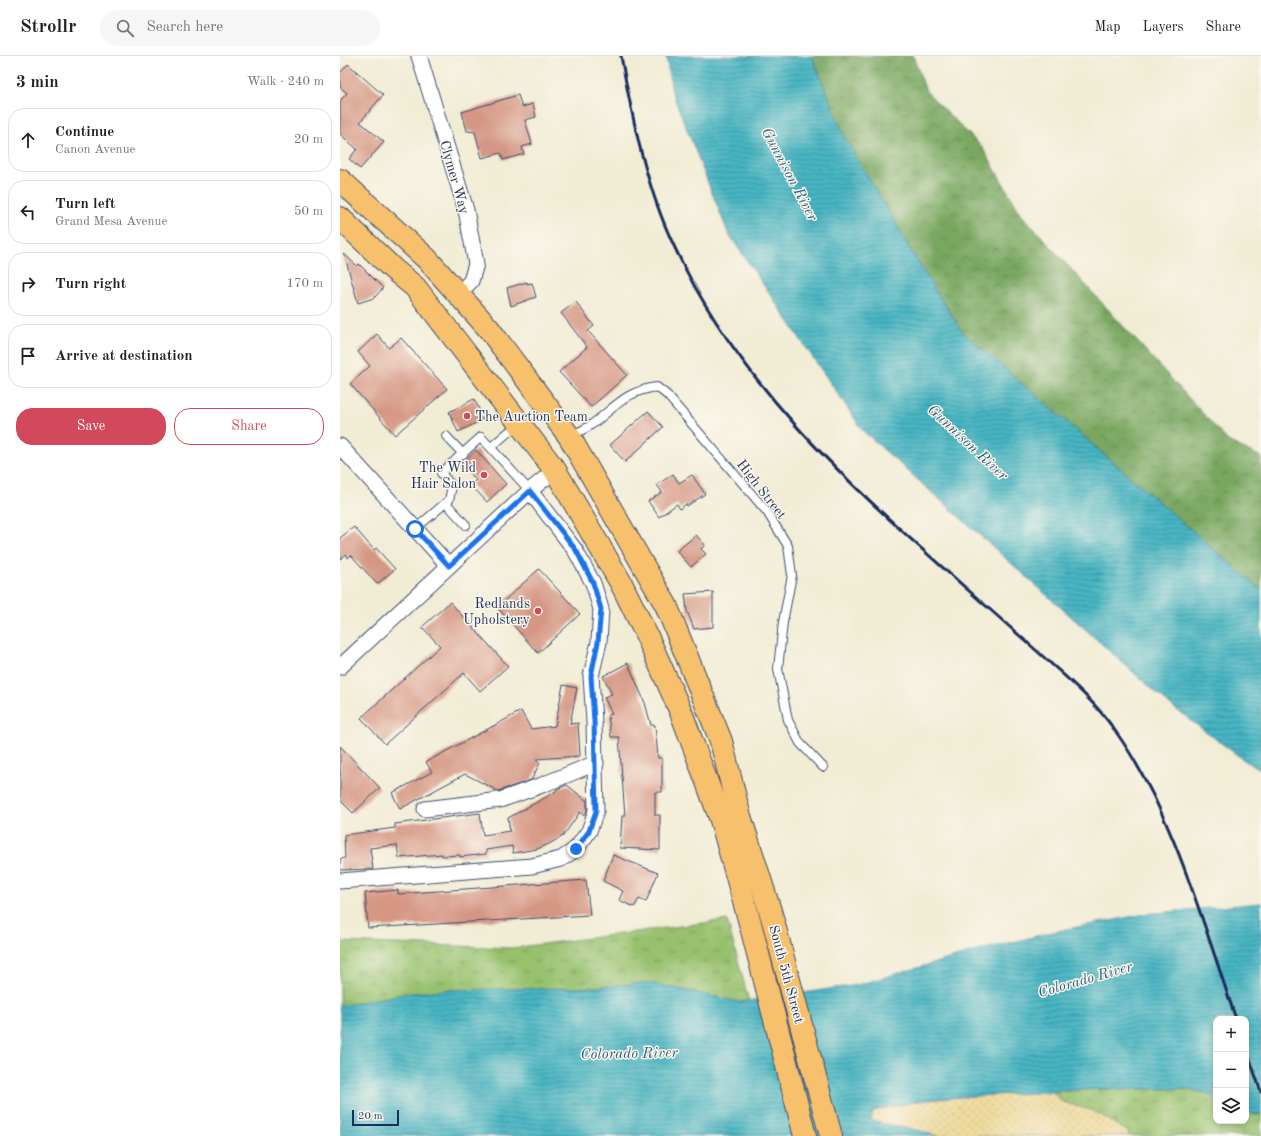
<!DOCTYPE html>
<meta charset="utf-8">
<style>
body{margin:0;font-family:"Old Standard TT",serif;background:#f6f6f6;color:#222}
.controls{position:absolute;right:12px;bottom:12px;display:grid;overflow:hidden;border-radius:8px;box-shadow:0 2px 6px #0003}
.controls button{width:36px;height:36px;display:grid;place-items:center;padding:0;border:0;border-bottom:1px solid #e0e0e0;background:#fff;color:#222;font:20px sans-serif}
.scale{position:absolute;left:12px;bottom:10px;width:47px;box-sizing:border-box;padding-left:4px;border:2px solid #1b2f5e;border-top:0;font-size:11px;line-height:14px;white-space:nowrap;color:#1b2f5e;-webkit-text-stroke:3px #fbf7ec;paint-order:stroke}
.stop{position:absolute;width:12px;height:12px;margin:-9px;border:3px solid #1a73e8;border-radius:50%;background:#fff}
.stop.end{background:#1a73e8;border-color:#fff;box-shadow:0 1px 4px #0008}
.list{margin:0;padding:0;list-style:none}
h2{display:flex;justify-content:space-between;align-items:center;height:52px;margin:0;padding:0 16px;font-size:17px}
h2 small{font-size:13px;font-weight:400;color:#767676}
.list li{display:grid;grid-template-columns:26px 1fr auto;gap:12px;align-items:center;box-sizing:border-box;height:64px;margin:0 8px 8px;padding:0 8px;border:1px solid #e0e0e0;border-radius:16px}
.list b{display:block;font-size:15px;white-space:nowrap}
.list p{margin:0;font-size:13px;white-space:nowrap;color:#767676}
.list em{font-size:13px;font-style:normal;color:#767676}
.actions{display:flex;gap:8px;padding:12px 16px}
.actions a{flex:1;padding:9px 0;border:1px solid #d1495b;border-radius:16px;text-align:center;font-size:14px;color:#d1495b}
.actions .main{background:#d1495b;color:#fff}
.icon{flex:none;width:22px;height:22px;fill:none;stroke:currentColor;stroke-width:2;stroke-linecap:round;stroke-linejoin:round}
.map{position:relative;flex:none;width:921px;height:1080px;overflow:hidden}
header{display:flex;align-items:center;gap:24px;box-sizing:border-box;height:56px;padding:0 20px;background:#fff;border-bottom:1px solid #e0e0e0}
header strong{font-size:19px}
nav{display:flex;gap:22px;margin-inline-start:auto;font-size:14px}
.search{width:280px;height:36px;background:#f6f6f6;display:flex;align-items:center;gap:10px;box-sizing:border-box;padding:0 14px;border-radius:22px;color:#767676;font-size:15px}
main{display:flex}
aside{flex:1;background:#fff}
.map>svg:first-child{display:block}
.grass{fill:url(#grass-tufts);stroke:#597866}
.forest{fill:url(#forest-crowns);stroke:#4a6b5f}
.sand{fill:url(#sand-dots);stroke:#84847e}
.water{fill:url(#water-rules);stroke:#317290}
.building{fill:#d59683}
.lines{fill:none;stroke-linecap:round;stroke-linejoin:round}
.lane-casing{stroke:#3b4b70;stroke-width:10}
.street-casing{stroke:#3b4b70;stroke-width:17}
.highway-casing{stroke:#3b4b70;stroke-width:24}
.lane{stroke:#fff;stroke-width:8}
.street{stroke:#fff;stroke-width:15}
.highway{stroke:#f7c06c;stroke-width:22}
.rail{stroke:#1b2f5e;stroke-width:3}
.route{stroke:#1a73e8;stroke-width:5}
.poi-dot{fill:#d1495b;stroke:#fbf7ec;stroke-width:1.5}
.labels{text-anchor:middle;stroke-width:3;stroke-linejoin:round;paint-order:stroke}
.street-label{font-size:14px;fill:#1b2f5e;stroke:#fbf7ec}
.poi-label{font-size:14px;fill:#1b2f5e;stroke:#fbf7ec;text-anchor:end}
.water-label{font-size:15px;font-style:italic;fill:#2a5e81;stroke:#fbf7ec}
</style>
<header>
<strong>Strollr</strong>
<div class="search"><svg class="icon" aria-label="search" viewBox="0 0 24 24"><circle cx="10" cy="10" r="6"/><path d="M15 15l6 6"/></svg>Search here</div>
<nav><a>Map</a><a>Layers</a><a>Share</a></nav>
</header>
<main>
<aside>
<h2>3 min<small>Walk · 240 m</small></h2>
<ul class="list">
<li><svg class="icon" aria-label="ahead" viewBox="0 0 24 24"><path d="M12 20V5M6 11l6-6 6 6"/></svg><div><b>Continue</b><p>Canon Avenue</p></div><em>20 m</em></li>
<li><svg class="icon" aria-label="left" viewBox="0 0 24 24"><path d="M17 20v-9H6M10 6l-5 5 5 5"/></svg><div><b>Turn left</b><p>Grand Mesa Avenue</p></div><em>50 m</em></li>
<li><svg class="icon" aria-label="right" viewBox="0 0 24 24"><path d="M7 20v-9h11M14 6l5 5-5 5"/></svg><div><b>Turn right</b></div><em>170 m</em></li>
<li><svg class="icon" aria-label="arrive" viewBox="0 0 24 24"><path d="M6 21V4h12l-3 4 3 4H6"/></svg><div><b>Arrive at destination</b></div></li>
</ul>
<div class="actions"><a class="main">Save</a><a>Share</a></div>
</aside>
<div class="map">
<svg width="921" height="1080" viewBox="0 0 921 1080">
<defs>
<pattern id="grass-tufts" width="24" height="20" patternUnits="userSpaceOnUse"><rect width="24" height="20" fill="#97c16d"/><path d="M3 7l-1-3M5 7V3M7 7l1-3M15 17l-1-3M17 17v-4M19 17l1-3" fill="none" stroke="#7a9d5d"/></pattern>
<pattern id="forest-crowns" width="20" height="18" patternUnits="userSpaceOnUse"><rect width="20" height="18" fill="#79a760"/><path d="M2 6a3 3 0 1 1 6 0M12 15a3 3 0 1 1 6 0" fill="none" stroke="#628852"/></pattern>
<pattern id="sand-dots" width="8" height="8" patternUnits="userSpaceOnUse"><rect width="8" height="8" fill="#eeda9e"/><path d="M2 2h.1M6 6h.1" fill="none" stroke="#ccbb8a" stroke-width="1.8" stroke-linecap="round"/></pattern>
<pattern id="water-rules" width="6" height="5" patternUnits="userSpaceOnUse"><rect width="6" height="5" fill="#47b5c2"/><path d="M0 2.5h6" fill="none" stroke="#3a94a1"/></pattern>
</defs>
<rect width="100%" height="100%" fill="#fbf7ec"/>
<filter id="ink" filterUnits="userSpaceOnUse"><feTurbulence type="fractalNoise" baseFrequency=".025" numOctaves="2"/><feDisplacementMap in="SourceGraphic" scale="8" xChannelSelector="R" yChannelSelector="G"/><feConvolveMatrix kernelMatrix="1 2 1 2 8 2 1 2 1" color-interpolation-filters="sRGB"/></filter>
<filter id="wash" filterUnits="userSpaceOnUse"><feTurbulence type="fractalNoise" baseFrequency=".012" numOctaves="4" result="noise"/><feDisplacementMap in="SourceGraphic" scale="16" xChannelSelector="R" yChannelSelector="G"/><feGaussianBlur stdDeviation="0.9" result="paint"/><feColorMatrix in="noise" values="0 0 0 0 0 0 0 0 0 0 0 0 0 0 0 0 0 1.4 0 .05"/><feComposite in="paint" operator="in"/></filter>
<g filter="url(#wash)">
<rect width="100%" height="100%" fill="#f1ecd4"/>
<!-- grass -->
<g class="grass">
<path d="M 387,864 L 409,945 L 400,946 L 310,927 L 238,932 L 106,934 L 63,938 L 0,950 L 0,886 L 172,892 Z"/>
<path d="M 759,1033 C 798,1036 839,1025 876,1042 L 876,1065 L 906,1065 L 906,1055 L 915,1059 L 921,1058 L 921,1080 L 789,1080 L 788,1076 L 754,1055 L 722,1046 L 713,1036 Z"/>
</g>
<!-- forest -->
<path class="forest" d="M 472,0 L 573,0 L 586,35 L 642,91 L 681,158 L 888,385 L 921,401 L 921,534 L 622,276 L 582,213 L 505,82 Z"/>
<!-- sand -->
<path class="sand" d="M 713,1036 L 722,1046 L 754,1055 L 788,1076 L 789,1080 L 596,1080 C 575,1071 552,1072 531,1064 L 533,1055 L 578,1045 L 611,1041 Z"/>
<!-- water -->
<g class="water">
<path d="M 326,0 L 472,0 L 505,82 L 582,213 L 622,276 L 921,534 L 921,713 L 908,707 L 830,649 L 523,375 L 388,177 L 332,36 Z"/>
<path d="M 921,847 L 921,1058 L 915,1059 L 906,1055 L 906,963 L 876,963 L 876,1042 L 863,1036 L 848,1033 L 759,1033 L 621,1041 L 577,1045 L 533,1055 L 531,1064 C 553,1072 575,1071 596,1080 L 0,1080 L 0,950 L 63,938 L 106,934 L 238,932 L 310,927 L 400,946 L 517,929 L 644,893 L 717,875 L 805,858 Z"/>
</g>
<g id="blocks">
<!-- building -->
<g class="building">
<path d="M 8,8 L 43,39 L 20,66 L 44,86 L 20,113 L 9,103 L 17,93 L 0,78 L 0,45 L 7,37 L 0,31 L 0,17 Z"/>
<path d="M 178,39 L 182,51 L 193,48 L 196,61 L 185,64 L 192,88 L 182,91 L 184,98 L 163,104 L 161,97 L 142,102 L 135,76 L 127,75 L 122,56 Z"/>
<path d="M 4,198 L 17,210 L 19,208 L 43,232 L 34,242 L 18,247 Z"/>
<path d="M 187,226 L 187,228 L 192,227 L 196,241 L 171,250 L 167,232 Z"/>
<path d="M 236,246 L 254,270 L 248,275 L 287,319 L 251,351 L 219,316 L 247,291 L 221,257 Z"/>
<path d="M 37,278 L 49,292 L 61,282 L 107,333 L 55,379 L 10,328 L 30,310 L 18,296 Z"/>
<path d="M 134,343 L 144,363 L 118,376 L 109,356 Z"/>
<path d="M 308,355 L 323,371 L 285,406 L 270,389 Z"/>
<path d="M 136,394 L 166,428 L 147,446 L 131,429 L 136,424 L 121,408 Z"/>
<path d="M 333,418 L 339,427 L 352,419 L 365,438 L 347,450 L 346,448 L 340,453 L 337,448 L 319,461 L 308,445 L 322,436 L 317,429 Z"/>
<path d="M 14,471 L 34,494 L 36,492 L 55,513 L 37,528 L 11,499 L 8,502 L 6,498 L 0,503 L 0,482 Z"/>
<path d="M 356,479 L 365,489 L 361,493 L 366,498 L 351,511 L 337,495 Z"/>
<path d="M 199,513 L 240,558 L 198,597 L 157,551 Z"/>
<path d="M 373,536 L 373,571 L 354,573 L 347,555 L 345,538 Z"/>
<path d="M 110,546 L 168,610 L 140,635 L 124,617 L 45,688 L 21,662 L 100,590 L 82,571 Z"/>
<path d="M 288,607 L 305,647 L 311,669 L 315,669 L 318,702 L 322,702 L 322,736 L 315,736 L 315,759 L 320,759 L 320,794 L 280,792 L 282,760 L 285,760 L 279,681 L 271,681 L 268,659 L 272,658 L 264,641 L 272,638 L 263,620 Z"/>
<path d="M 223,629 L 237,632 L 230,668 L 238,667 L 240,700 L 196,703 L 200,707 L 191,724 L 158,735 L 125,718 L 60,753 L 52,737 L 92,716 L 86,706 L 159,667 L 181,655 L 191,673 L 215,670 Z"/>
<path d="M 0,690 L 40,732 L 13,757 L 0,744 Z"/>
<path d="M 227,729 L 247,745 L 247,754 L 244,760 L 240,756 L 223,780 L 209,788 L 197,793 L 173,797 L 172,790 L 146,794 L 146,798 L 120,801 L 120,799 L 102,800 L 102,798 L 59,802 L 57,789 L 30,792 L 33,813 L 0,814 L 0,803 L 5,802 L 4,779 L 55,772 L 55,768 L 140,757 L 143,779 L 170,775 L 168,762 L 215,736 L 217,733 Z"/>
<path d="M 273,799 L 318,817 L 306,846 L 299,843 L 294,851 L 279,844 L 283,835 L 263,825 Z"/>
<path d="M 246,824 L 250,859 L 28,872 L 25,837 L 58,834 L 58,838 Z"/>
</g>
</g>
</g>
<g filter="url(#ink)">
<use href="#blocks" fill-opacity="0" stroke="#3b4b70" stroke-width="1"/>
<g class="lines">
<defs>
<g id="lane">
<path d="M 106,380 L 123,398"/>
<path d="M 229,380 C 237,377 245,373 251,369 C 276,351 285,335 317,331 L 327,339 L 427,456 L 448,490 L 452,519 L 443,566 L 438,613 L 448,664 L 460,687 L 483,711"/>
<path d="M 151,391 L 179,367"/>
<path d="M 106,447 L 126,469"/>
<path d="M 75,473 L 109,444 L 112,430 L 101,417 L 141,381 L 190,435"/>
</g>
<g id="street">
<path d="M 79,0 L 126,154 L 136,208 L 131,225 L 118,238"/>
<path d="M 0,390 L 109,510"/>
<path d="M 0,611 L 193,432 L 215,414"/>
<path d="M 85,753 L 160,744 L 202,729 L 256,707"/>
<path d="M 0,825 L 192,810 L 221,803 L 236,793 L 249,775 L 256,755 L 254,665 L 251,620 L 259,586 L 261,553 L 253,527 L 235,494 L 190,435"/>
</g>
<g id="highway">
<path d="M 0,124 L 87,203 L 149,273 L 229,380 L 326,549 L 381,685 L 399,757 L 432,861 L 491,1080"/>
<path d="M 0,162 L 53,213 L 75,231 L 215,414 L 281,527 L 307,580 L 341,656 L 381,764 L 410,867 L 465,1080"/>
</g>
</defs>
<!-- lane casing -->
<use href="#lane" class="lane-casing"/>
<!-- street casing -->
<use href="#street" class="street-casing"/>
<!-- highway casing -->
<use href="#highway" class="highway-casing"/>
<!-- lane -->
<use href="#lane" class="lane"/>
<!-- street -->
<use href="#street" class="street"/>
<!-- highway -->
<use href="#highway" class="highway"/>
<!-- rail -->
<g class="rail">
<path d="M 281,0 C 293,65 306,132 335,192 C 396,323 503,424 610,518 C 639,544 669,570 698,596 C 726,621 755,645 776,676 C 833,756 864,871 896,963"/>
<path d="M 906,992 L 921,1036"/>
</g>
</g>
</g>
<g class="lines" filter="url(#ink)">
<!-- route -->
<path class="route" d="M 75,473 L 109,510 L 190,435 L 236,494 L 253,527 L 261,553 L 258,586 L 251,620 L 254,665 L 256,755 L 249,775 L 236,793"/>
</g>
<!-- markers -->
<g class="poi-dot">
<circle cx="127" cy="360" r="4"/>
<circle cx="144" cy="419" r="4"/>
<circle cx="198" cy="555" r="4"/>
</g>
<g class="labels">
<!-- street labels -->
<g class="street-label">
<text transform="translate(115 121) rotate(74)" y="5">Clymer Way</text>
<text transform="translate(422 433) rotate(52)" y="5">High Street</text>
<text transform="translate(447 918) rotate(75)" y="5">South 5th Street</text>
</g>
<!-- poi labels -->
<g class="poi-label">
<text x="135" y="365" text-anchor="start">The Auction Team</text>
<text x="136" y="416">The Wild<tspan x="136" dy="16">Hair Salon</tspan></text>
<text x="190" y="552">Redlands<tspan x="190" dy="16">Upholstery</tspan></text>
</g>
<!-- water labels -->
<g class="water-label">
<text transform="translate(450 118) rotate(62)" y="5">Gunnison River</text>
<text transform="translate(628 386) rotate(43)" y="5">Gunnison River</text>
<text transform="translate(745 923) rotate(-16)" y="5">Colorado River</text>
<text transform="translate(289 997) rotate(-1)" y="5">Colorado River</text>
</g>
</g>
</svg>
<div class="controls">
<button>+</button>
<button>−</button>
<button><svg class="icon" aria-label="layers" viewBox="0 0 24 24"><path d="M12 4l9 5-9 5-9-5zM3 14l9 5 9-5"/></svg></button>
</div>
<div class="scale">20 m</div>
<div class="stop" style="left:75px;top:473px"></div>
<div class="stop end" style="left:236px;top:793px"></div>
</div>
</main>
